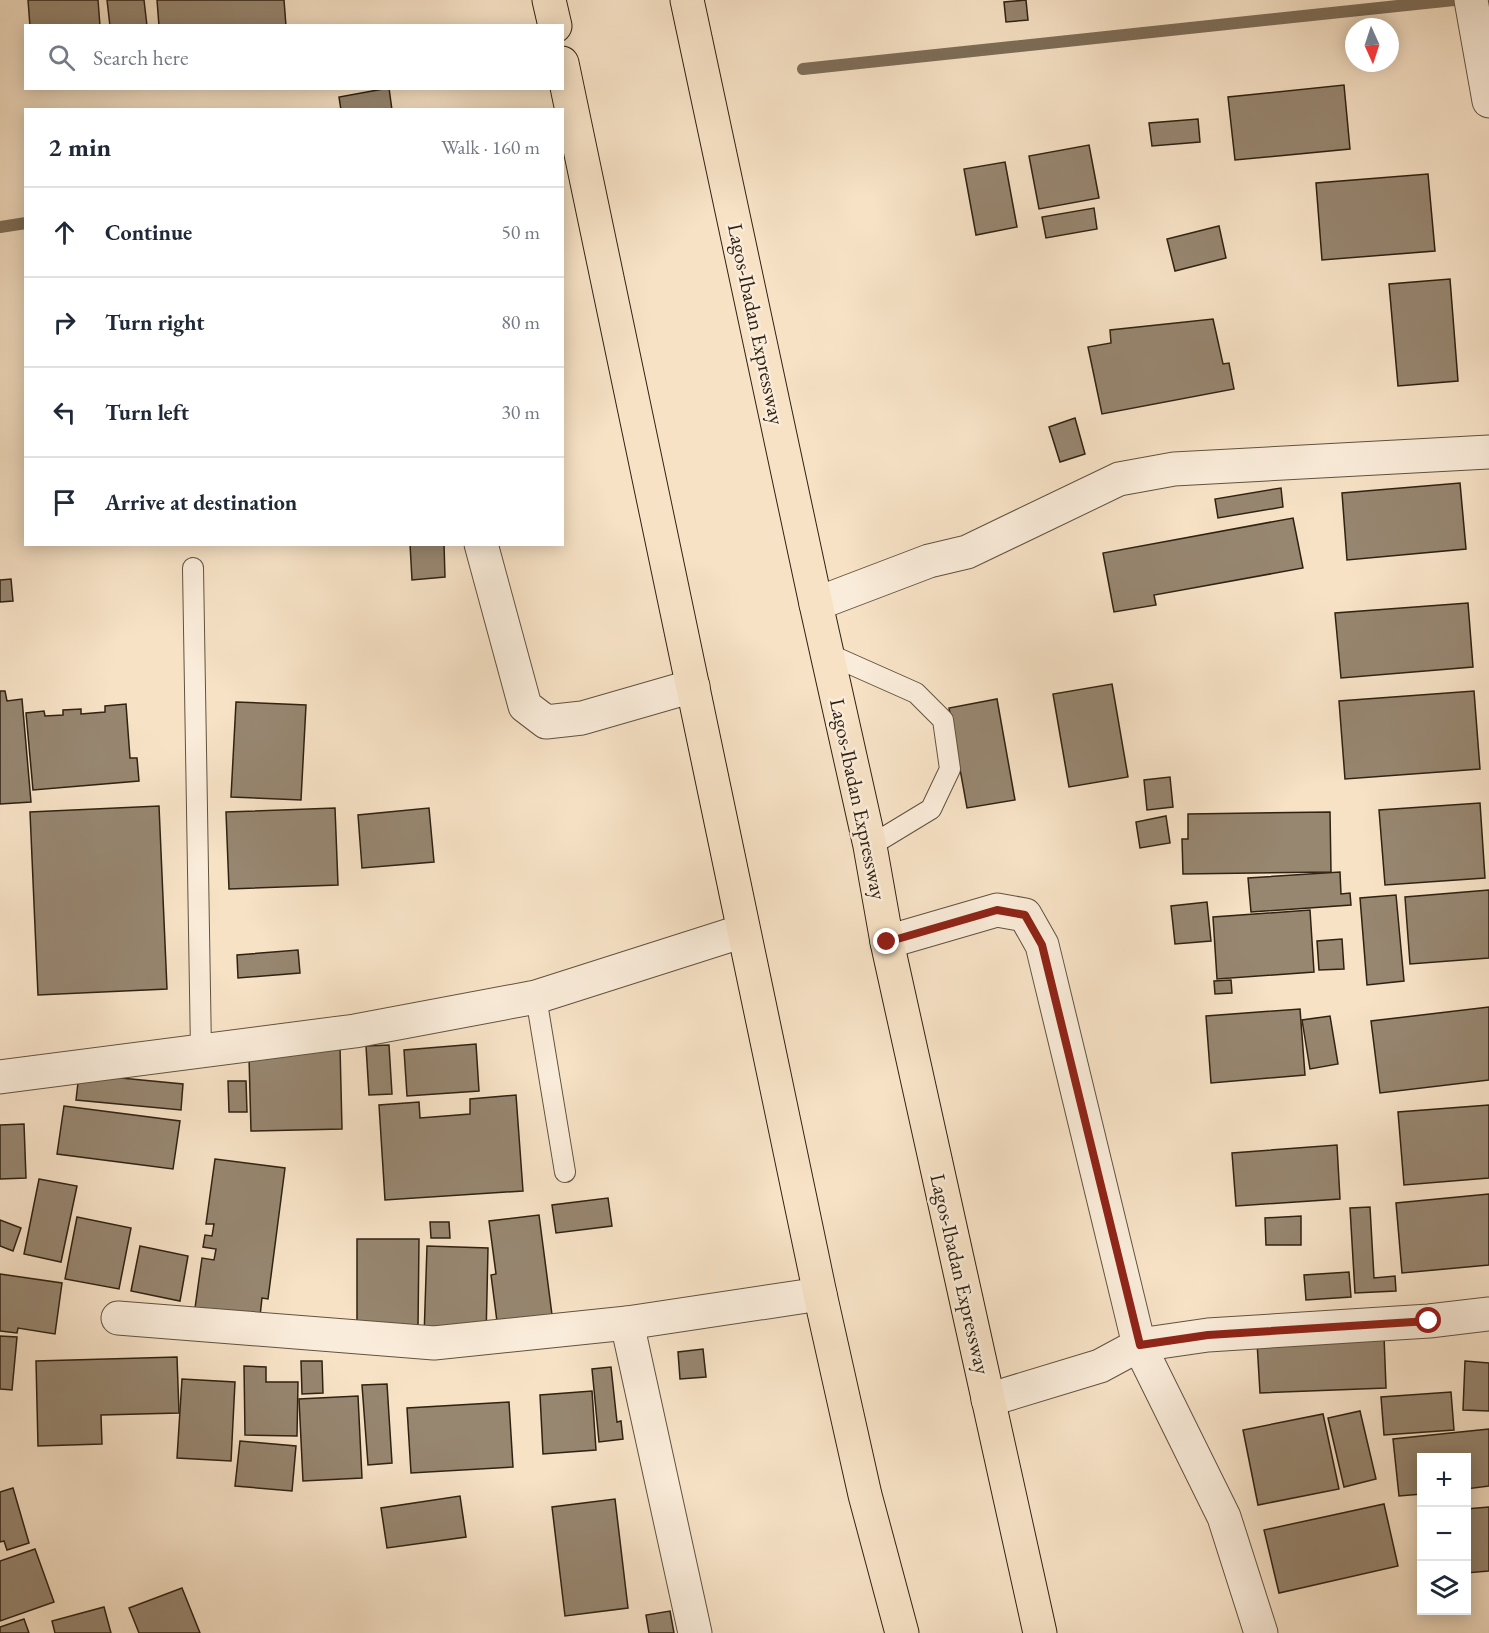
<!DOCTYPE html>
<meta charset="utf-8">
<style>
body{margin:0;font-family:"EB Garamond",serif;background:#f6f6f7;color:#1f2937}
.controls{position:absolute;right:18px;bottom:18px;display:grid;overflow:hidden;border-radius:0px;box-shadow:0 3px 15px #0003}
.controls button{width:54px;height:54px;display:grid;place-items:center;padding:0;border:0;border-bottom:2px solid #e0e1e3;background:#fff;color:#1f2937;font:30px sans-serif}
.compass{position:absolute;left:1345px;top:18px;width:54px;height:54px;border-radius:50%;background:#fff;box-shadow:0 3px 15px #0003;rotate:177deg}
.stop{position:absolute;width:18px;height:18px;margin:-14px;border:4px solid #8f2418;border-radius:50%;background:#fff}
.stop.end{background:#8f2418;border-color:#fff;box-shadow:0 2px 6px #0008}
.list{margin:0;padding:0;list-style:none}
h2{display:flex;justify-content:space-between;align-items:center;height:78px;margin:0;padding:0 24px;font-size:26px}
h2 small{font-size:20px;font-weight:400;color:#747a83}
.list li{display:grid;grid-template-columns:39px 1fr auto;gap:18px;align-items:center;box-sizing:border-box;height:90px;padding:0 24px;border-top:2px solid #e0e1e3}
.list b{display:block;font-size:22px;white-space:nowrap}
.list em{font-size:20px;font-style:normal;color:#747a83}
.icon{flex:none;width:33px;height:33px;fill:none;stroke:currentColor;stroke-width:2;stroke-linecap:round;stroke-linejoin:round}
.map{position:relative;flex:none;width:1489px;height:1633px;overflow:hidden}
.search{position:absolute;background:#fff;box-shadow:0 3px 15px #0003;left:24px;top:24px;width:540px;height:66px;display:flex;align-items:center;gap:15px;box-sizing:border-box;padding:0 21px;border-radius:0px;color:#747a83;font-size:22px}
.panel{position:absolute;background:#fff;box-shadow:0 3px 15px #0003;left:24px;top:108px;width:540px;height:438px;border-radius:0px}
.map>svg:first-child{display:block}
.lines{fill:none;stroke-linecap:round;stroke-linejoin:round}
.stream{stroke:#7e6e59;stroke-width:12}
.building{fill:#978670;stroke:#2f2212;stroke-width:1.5}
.lane-casing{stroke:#61523f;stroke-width:22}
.street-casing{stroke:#61523f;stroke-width:35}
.highway-casing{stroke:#2f2212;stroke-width:35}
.lane{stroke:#faecda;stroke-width:20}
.street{stroke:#faecda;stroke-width:33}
.highway{stroke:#f7e2c6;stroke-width:33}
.route{stroke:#8f2418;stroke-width:8}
.labels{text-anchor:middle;stroke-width:5;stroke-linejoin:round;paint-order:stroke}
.street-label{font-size:21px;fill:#2f2212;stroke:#faecda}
</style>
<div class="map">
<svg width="1489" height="1633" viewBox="0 0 1489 1633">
<rect width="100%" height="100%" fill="#f7e2c6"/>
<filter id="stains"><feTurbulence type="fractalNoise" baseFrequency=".00333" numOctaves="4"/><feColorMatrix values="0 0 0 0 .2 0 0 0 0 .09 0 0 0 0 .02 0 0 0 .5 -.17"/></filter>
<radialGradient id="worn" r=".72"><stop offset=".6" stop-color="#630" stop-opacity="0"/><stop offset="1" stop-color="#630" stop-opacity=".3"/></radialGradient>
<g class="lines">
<!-- stream -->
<g class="stream">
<path d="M 803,69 L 1454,0"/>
<path d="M 0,227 L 26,223"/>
</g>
</g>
<!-- building -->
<g class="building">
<path d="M 28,0 L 98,0 L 100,26 L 30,26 Z"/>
<path d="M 107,0 L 144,0 L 147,26 L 110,26 Z"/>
<path d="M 157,0 L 284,0 L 286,26 L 159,26 Z"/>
<path d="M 1026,0 L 1028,20 L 1006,22 L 1004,2 Z"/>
<path d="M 1344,85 L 1350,149 L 1235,160 L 1228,97 Z"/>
<path d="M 389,88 L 392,110 L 341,110 L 339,97 Z"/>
<path d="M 1198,119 L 1200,142 L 1152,146 L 1149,123 Z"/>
<path d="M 1089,145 L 1099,198 L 1039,209 L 1029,156 Z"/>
<path d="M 1005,162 L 1017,227 L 976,235 L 964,169 Z"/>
<path d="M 1428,174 L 1435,251 L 1322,260 L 1316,183 Z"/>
<path d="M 1094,208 L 1097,229 L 1046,238 L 1042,217 Z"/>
<path d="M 1219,226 L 1226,258 L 1175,271 L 1167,239 Z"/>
<path d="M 1450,279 L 1458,381 L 1398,386 L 1389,284 Z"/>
<path d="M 1213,319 L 1223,364 L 1229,363 L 1234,389 L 1102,414 L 1088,347 L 1111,343 L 1110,330 Z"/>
<path d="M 1075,418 L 1085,454 L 1060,462 L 1049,427 Z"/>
<path d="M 1460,483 L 1466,549 L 1347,560 L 1342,493 Z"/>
<path d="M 1281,488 L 1283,507 L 1218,518 L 1215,499 Z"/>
<path d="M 1293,518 L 1303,568 L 1154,595 L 1156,605 L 1114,612 L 1103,553 Z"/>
<path d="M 410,544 L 444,544 L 445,577 L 412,580 Z"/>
<path d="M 11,579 L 13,601 L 0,602 L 0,580 Z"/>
<path d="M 1468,603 L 1473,667 L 1341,678 L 1335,613 Z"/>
<path d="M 1112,684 L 1128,777 L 1069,787 L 1053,694 Z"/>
<path d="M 0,691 L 5,691 L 7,701 L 22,699 L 31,802 L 0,804 Z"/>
<path d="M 1474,691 L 1480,769 L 1345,779 L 1339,701 Z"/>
<path d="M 997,699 L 1015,800 L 967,808 L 949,708 Z"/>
<path d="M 236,702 L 306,705 L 301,800 L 231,797 Z"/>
<path d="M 126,704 L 130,758 L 137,758 L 139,781 L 33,790 L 26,713 L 44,711 L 45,716 L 63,715 L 63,710 L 81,709 L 81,714 L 105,712 L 105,706 Z"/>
<path d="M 1170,777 L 1173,807 L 1147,810 L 1144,780 Z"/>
<path d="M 1480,803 L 1485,878 L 1385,885 L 1379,810 Z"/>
<path d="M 159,806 L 167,989 L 38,995 L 30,812 Z"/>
<path d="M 335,808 L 338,885 L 229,889 L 226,812 Z"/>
<path d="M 429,808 L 434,862 L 362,868 L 358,815 Z"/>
<path d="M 1330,812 L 1331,872 L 1183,874 L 1182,839 L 1188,839 L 1188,814 Z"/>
<path d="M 1166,816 L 1170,843 L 1140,848 L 1136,822 Z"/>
<path d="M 1340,872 L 1341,894 L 1350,893 L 1351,905 L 1251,912 L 1248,878 Z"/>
<path d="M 1489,890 L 1489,958 L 1410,964 L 1405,897 Z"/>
<path d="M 1396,895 L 1404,981 L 1367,985 L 1360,898 Z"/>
<path d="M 1207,902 L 1211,941 L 1175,944 L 1171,906 Z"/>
<path d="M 1310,910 L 1314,972 L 1217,979 L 1213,917 Z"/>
<path d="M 1342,939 L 1344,969 L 1319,970 L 1317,941 Z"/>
<path d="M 298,950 L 300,973 L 238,978 L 237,955 Z"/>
<path d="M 1231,980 L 1232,993 L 1215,994 L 1214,981 Z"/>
<path d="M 1489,1007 L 1489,1080 L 1380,1093 L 1371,1021 Z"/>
<path d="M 1300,1009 L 1305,1075 L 1211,1083 L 1206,1016 Z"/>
<path d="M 1330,1016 L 1338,1064 L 1310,1069 L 1302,1020 Z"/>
<path d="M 476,1044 L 479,1091 L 407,1096 L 404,1050 Z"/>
<path d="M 389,1045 L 392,1094 L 369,1095 L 366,1046 Z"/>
<path d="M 340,1047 L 342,1129 L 251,1131 L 249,1057 Z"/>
<path d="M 79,1074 L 183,1084 L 181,1110 L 76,1100 Z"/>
<path d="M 228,1081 L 246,1081 L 247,1112 L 229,1112 Z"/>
<path d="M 516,1095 L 523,1191 L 385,1200 L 379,1105 L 419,1102 L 420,1118 L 470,1114 L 470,1099 Z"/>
<path d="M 1489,1105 L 1489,1178 L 1404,1185 L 1398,1112 Z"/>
<path d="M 64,1106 L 180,1121 L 173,1169 L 57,1154 Z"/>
<path d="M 24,1124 L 26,1178 L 0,1179 L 0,1125 Z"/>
<path d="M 1337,1145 L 1340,1199 L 1236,1206 L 1232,1153 Z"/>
<path d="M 215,1159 L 285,1168 L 268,1299 L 262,1298 L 260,1316 L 195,1308 L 202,1258 L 214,1260 L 216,1249 L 203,1247 L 205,1235 L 212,1236 L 214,1224 L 206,1224 Z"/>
<path d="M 39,1179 L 77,1186 L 61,1262 L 24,1254 Z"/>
<path d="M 1489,1194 L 1489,1265 L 1402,1273 L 1396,1203 Z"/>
<path d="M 608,1198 L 612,1226 L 556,1233 L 552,1205 Z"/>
<path d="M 1370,1207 L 1374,1278 L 1395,1276 L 1396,1291 L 1355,1293 L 1350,1208 Z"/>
<path d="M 539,1215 L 554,1330 L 499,1337 L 491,1275 L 496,1274 L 489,1221 Z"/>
<path d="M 1301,1216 L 1301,1245 L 1266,1245 L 1265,1218 Z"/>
<path d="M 77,1217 L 131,1228 L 119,1289 L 65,1279 Z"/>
<path d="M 0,1220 L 21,1228 L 13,1251 L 0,1246 Z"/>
<path d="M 430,1222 L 449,1222 L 450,1238 L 431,1238 Z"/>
<path d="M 357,1239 L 419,1239 L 418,1327 L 357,1327 Z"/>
<path d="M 140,1246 L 188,1256 L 180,1301 L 131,1291 Z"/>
<path d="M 427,1246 L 488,1248 L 486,1338 L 424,1337 Z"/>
<path d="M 1349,1272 L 1351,1297 L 1306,1300 L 1304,1275 Z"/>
<path d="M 0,1274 L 62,1283 L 55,1334 L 18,1328 L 17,1333 L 0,1331 Z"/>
<path d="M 0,1336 L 17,1337 L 12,1390 L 0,1389 Z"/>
<path d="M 1384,1336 L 1386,1388 L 1260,1393 L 1257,1342 Z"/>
<path d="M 703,1349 L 706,1377 L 680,1379 L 678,1352 Z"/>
<path d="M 177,1357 L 179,1413 L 101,1415 L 102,1444 L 38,1446 L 36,1361 Z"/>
<path d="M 301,1361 L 322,1361 L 323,1393 L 302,1394 Z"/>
<path d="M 1465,1361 L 1489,1363 L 1489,1411 L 1463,1410 Z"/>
<path d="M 244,1366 L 266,1367 L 266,1382 L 298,1382 L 297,1436 L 245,1435 Z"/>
<path d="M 611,1367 L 617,1422 L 621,1421 L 623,1439 L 599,1442 L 592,1369 Z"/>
<path d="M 182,1379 L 235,1382 L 231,1461 L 177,1458 Z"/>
<path d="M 387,1384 L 392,1463 L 368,1465 L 362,1385 Z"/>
<path d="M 592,1391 L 596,1450 L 543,1454 L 540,1395 Z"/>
<path d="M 1451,1392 L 1454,1430 L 1384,1435 L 1381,1397 Z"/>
<path d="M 358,1396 L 362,1478 L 303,1481 L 299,1399 Z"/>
<path d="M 509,1402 L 513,1467 L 411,1473 L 407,1408 Z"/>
<path d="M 1360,1411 L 1376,1479 L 1344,1487 L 1328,1418 Z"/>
<path d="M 1323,1414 L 1339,1489 L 1258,1505 L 1243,1430 Z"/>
<path d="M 1489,1429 L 1489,1486 L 1466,1489 L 1466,1458 L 1422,1458 L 1422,1494 L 1399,1496 L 1393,1439 Z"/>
<path d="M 240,1441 L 296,1446 L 292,1491 L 235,1486 Z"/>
<path d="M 13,1488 L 29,1543 L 7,1550 L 4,1541 L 0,1542 L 0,1492 Z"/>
<path d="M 460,1496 L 466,1537 L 387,1548 L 381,1508 Z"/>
<path d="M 615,1499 L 628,1608 L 565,1616 L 552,1507 Z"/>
<path d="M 1384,1504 L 1398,1566 L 1279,1593 L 1264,1530 Z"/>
<path d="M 1489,1507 L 1489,1571 L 1466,1573 L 1466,1509 Z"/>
<path d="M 35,1549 L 54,1602 L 0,1621 L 0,1561 Z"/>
<path d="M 182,1588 L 200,1633 L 139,1633 L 129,1608 Z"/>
<path d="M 104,1607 L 111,1633 L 55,1633 L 52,1621 Z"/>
<path d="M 670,1611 L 674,1633 L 649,1633 L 646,1615 Z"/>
<path d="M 24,1619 L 29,1633 L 0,1633 L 0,1627 Z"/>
</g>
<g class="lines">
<defs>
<g id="lane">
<path d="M 193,568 L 201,1051"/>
<path d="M 826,653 L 916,693 L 943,720 L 950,769 L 931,809 L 870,846"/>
<path d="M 536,997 L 565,1172"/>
</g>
<g id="street">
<path d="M 1471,0 L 1489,101"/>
<path d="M 481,544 L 525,706 L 546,722 L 582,718 L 693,686"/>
<path d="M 816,604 L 929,561 L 967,552 L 1119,479 L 1174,469 L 1489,452"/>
<path d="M 887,942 L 997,910 L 1025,915 L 1042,945 L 1139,1345 L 1224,1517 L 1261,1633"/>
<path d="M 0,1077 L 355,1031 L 536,997 L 743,931"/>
<path d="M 118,1318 L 434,1343 L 627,1323 L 820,1294"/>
<path d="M 627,1323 L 695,1633"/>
<path d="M 988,1400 L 1100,1366 L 1139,1345 L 1208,1335 L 1429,1321 L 1489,1314"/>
</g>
<g id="highway">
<path d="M 549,0 L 555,26"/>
<path d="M 687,0 L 816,604 L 870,846 L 887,942 L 1040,1633"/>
<path d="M 562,63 L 820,1294 L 865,1495 L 902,1633"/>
</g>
</defs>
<!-- lane casing -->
<use href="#lane" class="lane-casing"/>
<!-- street casing -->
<use href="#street" class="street-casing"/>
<!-- highway casing -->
<use href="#highway" class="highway-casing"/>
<!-- lane -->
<use href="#lane" class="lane"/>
<!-- street -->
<use href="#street" class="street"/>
<!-- highway -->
<use href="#highway" class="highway"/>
</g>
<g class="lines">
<!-- route -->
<path class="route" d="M 887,942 L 997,910 L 1025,915 L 1042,945 L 1140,1345 L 1208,1335 L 1429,1321"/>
</g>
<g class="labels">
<!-- street labels -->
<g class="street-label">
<text transform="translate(756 324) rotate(78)" y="7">Lagos-Ibadan Expressway</text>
<text transform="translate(858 799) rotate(78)" y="7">Lagos-Ibadan Expressway</text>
<text transform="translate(960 1274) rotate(77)" y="7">Lagos-Ibadan Expressway</text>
</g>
</g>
<rect width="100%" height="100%" filter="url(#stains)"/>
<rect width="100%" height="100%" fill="url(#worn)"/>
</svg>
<div class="controls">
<button>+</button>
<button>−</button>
<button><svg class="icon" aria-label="layers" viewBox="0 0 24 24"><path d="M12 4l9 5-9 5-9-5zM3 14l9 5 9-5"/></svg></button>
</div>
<svg class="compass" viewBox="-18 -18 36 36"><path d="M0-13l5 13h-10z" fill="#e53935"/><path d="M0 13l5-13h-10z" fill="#747a83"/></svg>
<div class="stop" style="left:1429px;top:1321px"></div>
<div class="stop end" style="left:887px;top:942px"></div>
<div class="search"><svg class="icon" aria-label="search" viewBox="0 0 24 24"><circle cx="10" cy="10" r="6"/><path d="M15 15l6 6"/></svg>Search here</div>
<section class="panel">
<h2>2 min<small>Walk · 160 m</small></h2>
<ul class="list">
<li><svg class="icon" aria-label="ahead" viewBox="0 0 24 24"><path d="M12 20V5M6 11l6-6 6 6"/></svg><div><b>Continue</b></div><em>50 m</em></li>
<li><svg class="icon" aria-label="right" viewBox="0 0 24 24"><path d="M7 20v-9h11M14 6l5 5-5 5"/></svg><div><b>Turn right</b></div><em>80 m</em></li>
<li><svg class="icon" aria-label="left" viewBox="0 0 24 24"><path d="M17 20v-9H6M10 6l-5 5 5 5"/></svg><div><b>Turn left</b></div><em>30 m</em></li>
<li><svg class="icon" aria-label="arrive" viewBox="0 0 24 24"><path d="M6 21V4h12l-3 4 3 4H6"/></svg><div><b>Arrive at destination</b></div></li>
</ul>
</section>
</div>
